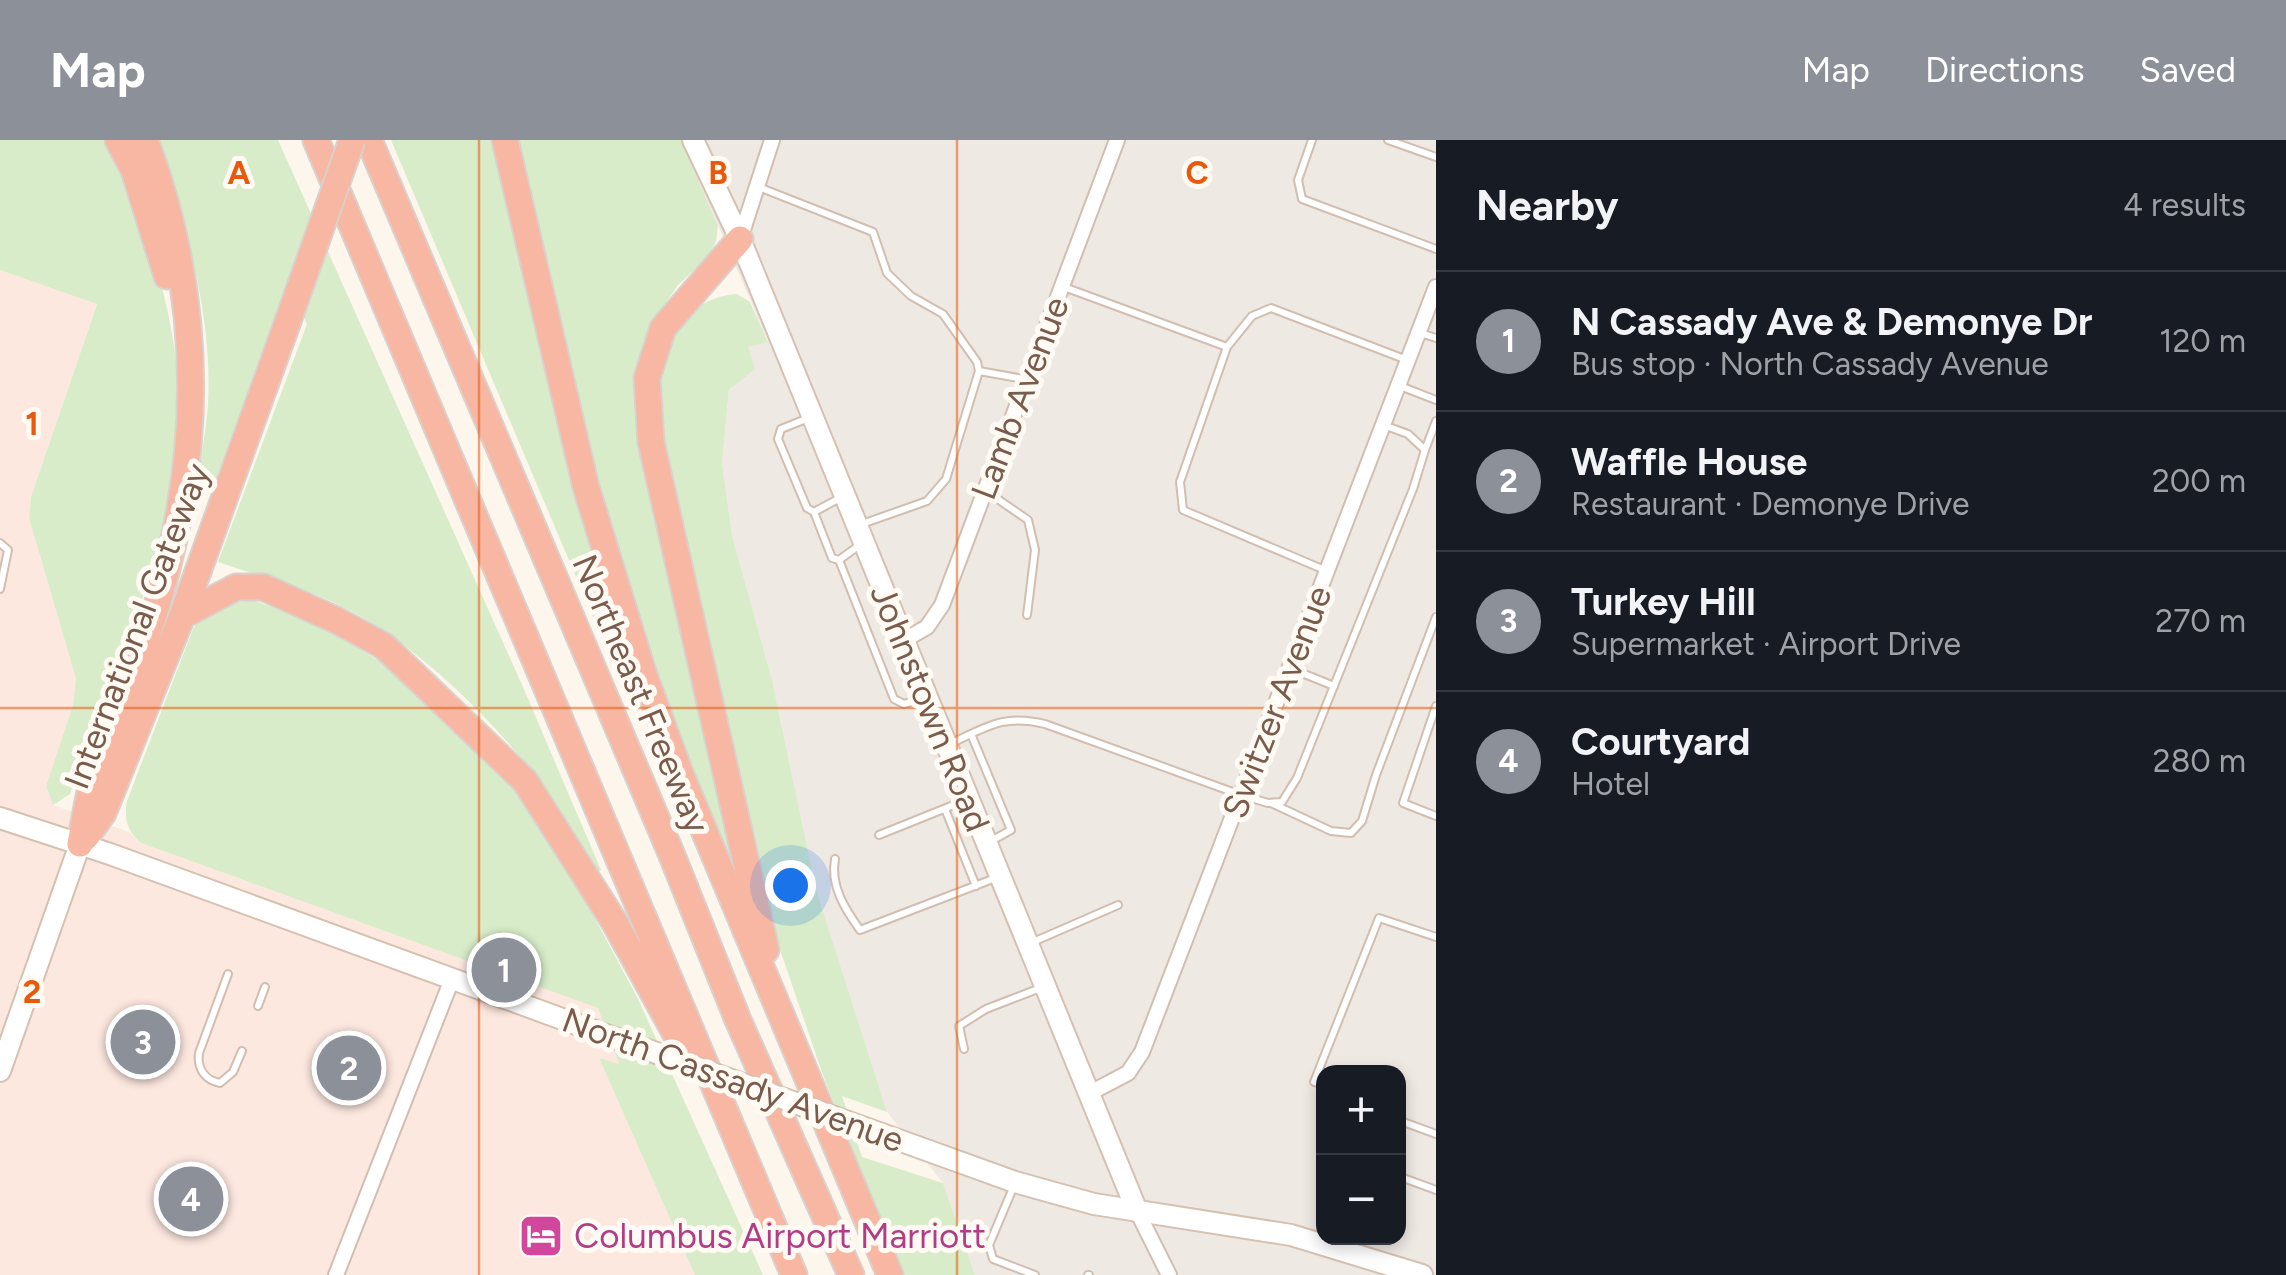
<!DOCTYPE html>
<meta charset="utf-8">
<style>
body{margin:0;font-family:Figtree,sans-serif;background:#20242c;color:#f1f3f6}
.controls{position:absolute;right:30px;bottom:30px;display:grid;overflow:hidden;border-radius:20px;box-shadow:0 5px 15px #0003}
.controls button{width:90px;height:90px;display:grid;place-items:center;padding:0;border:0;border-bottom:2px solid #363941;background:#171b24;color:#f1f3f6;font:50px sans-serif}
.you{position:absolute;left:790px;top:745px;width:35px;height:35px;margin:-25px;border:8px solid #fff;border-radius:50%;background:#1a73e8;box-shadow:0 0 0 15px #1a73e833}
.badge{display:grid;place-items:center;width:65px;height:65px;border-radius:50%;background:#8c9099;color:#fff;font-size:32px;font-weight:700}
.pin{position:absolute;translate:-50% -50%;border:5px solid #fff;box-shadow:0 2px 10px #0006}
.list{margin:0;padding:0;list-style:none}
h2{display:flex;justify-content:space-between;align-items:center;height:130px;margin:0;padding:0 40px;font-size:42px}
h2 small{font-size:32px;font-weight:400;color:#9ea1a6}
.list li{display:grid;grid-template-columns:65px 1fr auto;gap:30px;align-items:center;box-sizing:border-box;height:140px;padding:0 40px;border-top:2px solid #363941}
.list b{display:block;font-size:38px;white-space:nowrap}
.list p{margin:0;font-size:32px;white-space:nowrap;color:#9ea1a6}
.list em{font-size:32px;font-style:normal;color:#9ea1a6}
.map{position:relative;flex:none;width:1436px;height:1135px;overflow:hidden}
header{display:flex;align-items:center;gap:60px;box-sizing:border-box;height:140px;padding:0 50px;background:#8c9099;color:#fff}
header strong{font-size:48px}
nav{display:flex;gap:55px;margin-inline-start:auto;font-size:35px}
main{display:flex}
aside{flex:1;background:#171b24}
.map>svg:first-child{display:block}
.commercial{fill:#fde8e0}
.industrial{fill:#efe9e4;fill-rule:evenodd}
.green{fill:#d8ecc9}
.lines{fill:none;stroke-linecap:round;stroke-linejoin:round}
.lane-casing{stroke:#d1beb0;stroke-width:10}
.street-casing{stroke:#d1beb0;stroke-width:18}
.secondary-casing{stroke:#d6c0b0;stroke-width:24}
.highway-casing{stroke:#dad1cd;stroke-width:29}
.lane{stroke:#fff;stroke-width:6}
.street{stroke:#fff;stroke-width:14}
.secondary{stroke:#fff;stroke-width:20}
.highway{stroke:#f7b7a3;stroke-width:25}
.secondary-bridge-casing{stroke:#d6c0b0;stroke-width:24;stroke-linecap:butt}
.highway-bridge-casing{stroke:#dad1cd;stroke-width:29;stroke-linecap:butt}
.secondary-bridge{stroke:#fff;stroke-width:20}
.highway-bridge{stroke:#f7b7a3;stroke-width:25}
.grid{fill:none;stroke:#e8590c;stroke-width:2.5;stroke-opacity:0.55}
.labels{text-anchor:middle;stroke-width:10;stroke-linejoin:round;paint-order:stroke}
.street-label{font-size:35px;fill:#7a5c4d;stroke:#fffaf3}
.hotel-label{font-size:35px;fill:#b23c85;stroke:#fffaf3;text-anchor:start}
.grid-label{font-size:32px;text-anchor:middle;font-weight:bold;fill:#e8590c;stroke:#fffaf3;stroke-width:10;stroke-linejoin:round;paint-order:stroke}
</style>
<header>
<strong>Map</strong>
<nav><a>Map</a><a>Directions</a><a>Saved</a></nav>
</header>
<main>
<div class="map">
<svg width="1436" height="1135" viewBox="0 0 1436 1135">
<rect width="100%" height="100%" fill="#fdf6ec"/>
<!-- commercial -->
<path class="commercial" d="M 0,130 L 97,163 L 31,357 L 29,378 L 76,539 L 73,565 L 46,646 L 53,665 L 129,692 L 141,703 L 599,868 L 619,925 L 600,920 L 695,1135 L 0,1135 Z"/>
<!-- industrial -->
<path class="industrial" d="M 681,0 L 1436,0 L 1436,1135 L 975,1135 L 943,1043 L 887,972 L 816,749 L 772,540 L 732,395 L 722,323 L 729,250 L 754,229 L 747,206 L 768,201 ZM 1324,932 L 1398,932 L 1398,1098 L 1324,1098 Z"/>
<!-- green -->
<g class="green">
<path d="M 0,0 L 103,0 C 150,90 186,195 177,298 C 167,421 112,540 70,654 L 53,665 L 46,646 L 73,565 L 76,539 L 29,378 L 31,357 L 97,164 L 0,130 Z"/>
<path d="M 155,0 L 278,0 L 523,547 L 601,730 L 595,733 C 582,711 571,688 557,667 C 510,594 419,504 341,466 C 303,447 258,436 218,422 L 307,184 L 287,142 L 216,339 L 199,334 C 202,311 206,288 208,265 C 213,177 186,82 155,0 Z"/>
<path d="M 391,0 L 497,0 L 642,557 L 629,562 Z"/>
<path d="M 516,0 L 681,0 L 718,86 L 716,101 L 710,115 L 678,145 L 647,190 L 636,234 L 635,260 L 736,732 L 730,734 L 628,456 L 586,306 Z"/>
<path d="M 737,154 L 750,162 L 768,202 L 748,207 L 755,229 L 729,250 L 722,323 L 732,395 L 772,540 L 816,749 L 887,972 L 842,956 L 862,1017 L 943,1043 L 975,1135 L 902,1135 L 824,938 L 774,792 L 656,262 C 660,211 680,158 737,154 Z"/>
<path d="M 252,460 L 307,479 L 385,524 L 491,622 L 520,656 L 568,728 L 638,859 L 763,1135 L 695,1135 L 599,918 L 619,924 L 598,868 L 141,703 C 127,691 124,680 127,661 L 193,489 C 208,469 228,463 252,460 Z"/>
</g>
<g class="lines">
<defs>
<g id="lane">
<path d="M 1312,0 L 1298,40 L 1302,59 L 1436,109"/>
<path d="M 1388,0 L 1436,17"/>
<path d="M 756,46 L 873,92 L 887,133 L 911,156 L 943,174 L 977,222 L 979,231"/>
<path d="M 1064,147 L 1227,207"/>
<path d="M 1420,193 L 1436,198"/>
<path d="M 1400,246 L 1436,260"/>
<path d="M 811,277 L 781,289 L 778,299 L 807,368 L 814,372 L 842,357"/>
<path d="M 1425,310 L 1436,281"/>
<path d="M 986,351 L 1028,380 L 1035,410 L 1027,475"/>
<path d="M 814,372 L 832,418 L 839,420 L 861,404"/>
<path d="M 862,384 L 927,361 L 946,339 L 979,231 L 1024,239"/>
<path d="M 0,403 L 8,410 L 0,449"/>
<path d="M 839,420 L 894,559 L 904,564 L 925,558"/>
<path d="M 1327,431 L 1183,370 L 1180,342 L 1227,207 L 1252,176 L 1271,168 L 1407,220"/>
<path d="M 1292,529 L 1334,546"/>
<path d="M 1436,566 L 1403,663 L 1436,676"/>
<path d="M 971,594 L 1011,690 L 991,701"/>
<path d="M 952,603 C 988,586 1004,574 1045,584 L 1241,655 L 1268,663 L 1282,662 L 1297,638 L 1413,349 L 1425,310 L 1408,294 L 1386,286"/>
<path d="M 1271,663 L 1331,691 L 1351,693 L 1362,681 L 1376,635 L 1436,477"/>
<path d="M 945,669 L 976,746"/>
<path d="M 879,695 L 966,660"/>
<path d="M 835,719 C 830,746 845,769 860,790 L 998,737"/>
<path d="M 1033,802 L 1118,765"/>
<path d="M 228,834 L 199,913 C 197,929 205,940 220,943 L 233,932 L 242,911"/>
<path d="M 258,866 L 265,847"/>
<path d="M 964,909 L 959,886 L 986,869 L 1043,847"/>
<path d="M 1324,945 L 1314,942 L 1379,778 L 1436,797"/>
<path d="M 1398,980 L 1436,994"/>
<path d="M 1398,1036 L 1436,1050"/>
<path d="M 1013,1048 L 989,1105 L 993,1119 L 1035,1135"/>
<path d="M 1088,1135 L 1089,1135"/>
</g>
<g id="street">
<path d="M 740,99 L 772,0"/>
<path d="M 903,501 L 927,487 L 942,465 L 1117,0"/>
<path d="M 1088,954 L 1128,933 L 1142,912 L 1436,147"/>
<path d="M 1137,1071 L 1169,1135"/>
<path d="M 336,1135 L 452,839"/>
</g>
<g id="secondary">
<path d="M 693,0 L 740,99 L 1137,1071"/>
<path d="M 0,678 L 110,714 L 587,888"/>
<path d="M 0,931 L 80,704"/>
<path d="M 929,1011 L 1015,1042 L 1094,1064 L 1291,1095 L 1422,1135"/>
</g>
<g id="highway">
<path d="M 118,0 L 134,30 L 167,136"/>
<path d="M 316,0 L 794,1135"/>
<path d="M 369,0 L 671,713 L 738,880 L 851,1135"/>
<path d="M 505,0 L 586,347 L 643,532 L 680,633 L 890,1135"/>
<path d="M 740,99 L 663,188 L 647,238 L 651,302 L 766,810"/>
<path d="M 182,476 L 236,447 L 263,447 L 336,480 L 384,506 L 525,641 L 615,783 L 684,909"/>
<path d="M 86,697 L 103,673 L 182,476 L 288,181"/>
<path d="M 80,704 C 84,684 87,663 92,644 C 108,593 130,544 148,493 C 204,328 207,164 145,0"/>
</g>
</defs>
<!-- lane casing -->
<use href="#lane" class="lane-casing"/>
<!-- street casing -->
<use href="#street" class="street-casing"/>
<!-- secondary casing -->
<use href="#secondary" class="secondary-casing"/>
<!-- highway casing -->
<use href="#highway" class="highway-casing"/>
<!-- lane -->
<use href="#lane" class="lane"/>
<!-- street -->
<use href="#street" class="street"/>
<!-- secondary -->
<use href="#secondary" class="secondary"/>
<!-- highway -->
<use href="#highway" class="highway"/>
<defs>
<path id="secondary-bridge" d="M 587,888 L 929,1011"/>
<path id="highway-bridge" d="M 288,181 L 352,0"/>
</defs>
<!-- secondary-bridge casing -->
<use href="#secondary-bridge" class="secondary-bridge-casing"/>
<!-- highway-bridge casing -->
<use href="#highway-bridge" class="highway-bridge-casing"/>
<!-- secondary-bridge -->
<use href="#secondary-bridge" class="secondary-bridge"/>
<!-- highway-bridge -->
<use href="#highway-bridge" class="highway-bridge"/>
</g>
<!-- grid -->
<path class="grid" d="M 479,0 L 479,1135M 957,0 L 957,1135M 0,568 L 1436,568"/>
<!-- icons -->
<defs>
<symbol id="hotel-square" viewBox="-11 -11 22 22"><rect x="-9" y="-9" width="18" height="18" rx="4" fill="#d1479c" stroke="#fffaf3"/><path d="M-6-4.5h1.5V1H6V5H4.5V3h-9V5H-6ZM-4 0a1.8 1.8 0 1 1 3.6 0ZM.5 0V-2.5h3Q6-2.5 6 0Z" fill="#fff"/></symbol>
</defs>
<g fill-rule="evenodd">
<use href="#hotel-square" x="516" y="1071" width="50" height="50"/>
</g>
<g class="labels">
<!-- street labels -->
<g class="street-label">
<text transform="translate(1020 258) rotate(-69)" y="12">Lamb Avenue</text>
<text transform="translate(137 486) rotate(-69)" y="12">International Gateway</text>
<text transform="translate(641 554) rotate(67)" y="12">Northeast Freeway</text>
<text transform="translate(1277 562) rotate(-69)" y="12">Switzer Avenue</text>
<text transform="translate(930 568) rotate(68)" y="12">Johnstown Road</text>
<text transform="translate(733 940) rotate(20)" y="12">North Cassady Avenue</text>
</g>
<!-- hotel labels -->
<g class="hotel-label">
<text x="574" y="1108">Columbus Airport Marriott</text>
</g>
</g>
<g class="grid-label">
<text x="239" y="44">A</text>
<text x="718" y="44">B</text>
<text x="1197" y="44">C</text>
<text x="32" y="295">1</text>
<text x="32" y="863">2</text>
</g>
</svg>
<div class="controls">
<button>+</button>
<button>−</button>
</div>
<div class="you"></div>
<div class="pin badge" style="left:504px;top:830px">1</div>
<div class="pin badge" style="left:349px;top:928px">2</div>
<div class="pin badge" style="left:143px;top:902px">3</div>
<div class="pin badge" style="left:191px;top:1059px">4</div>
</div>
<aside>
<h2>Nearby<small>4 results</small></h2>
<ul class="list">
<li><span class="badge">1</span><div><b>N Cassady Ave &amp; Demonye Dr</b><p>Bus stop · North Cassady Avenue</p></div><em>120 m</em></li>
<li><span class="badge">2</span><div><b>Waffle House</b><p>Restaurant · Demonye Drive</p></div><em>200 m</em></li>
<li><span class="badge">3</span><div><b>Turkey Hill</b><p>Supermarket · Airport Drive</p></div><em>270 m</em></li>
<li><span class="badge">4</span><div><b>Courtyard</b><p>Hotel</p></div><em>280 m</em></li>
</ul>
</aside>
</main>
